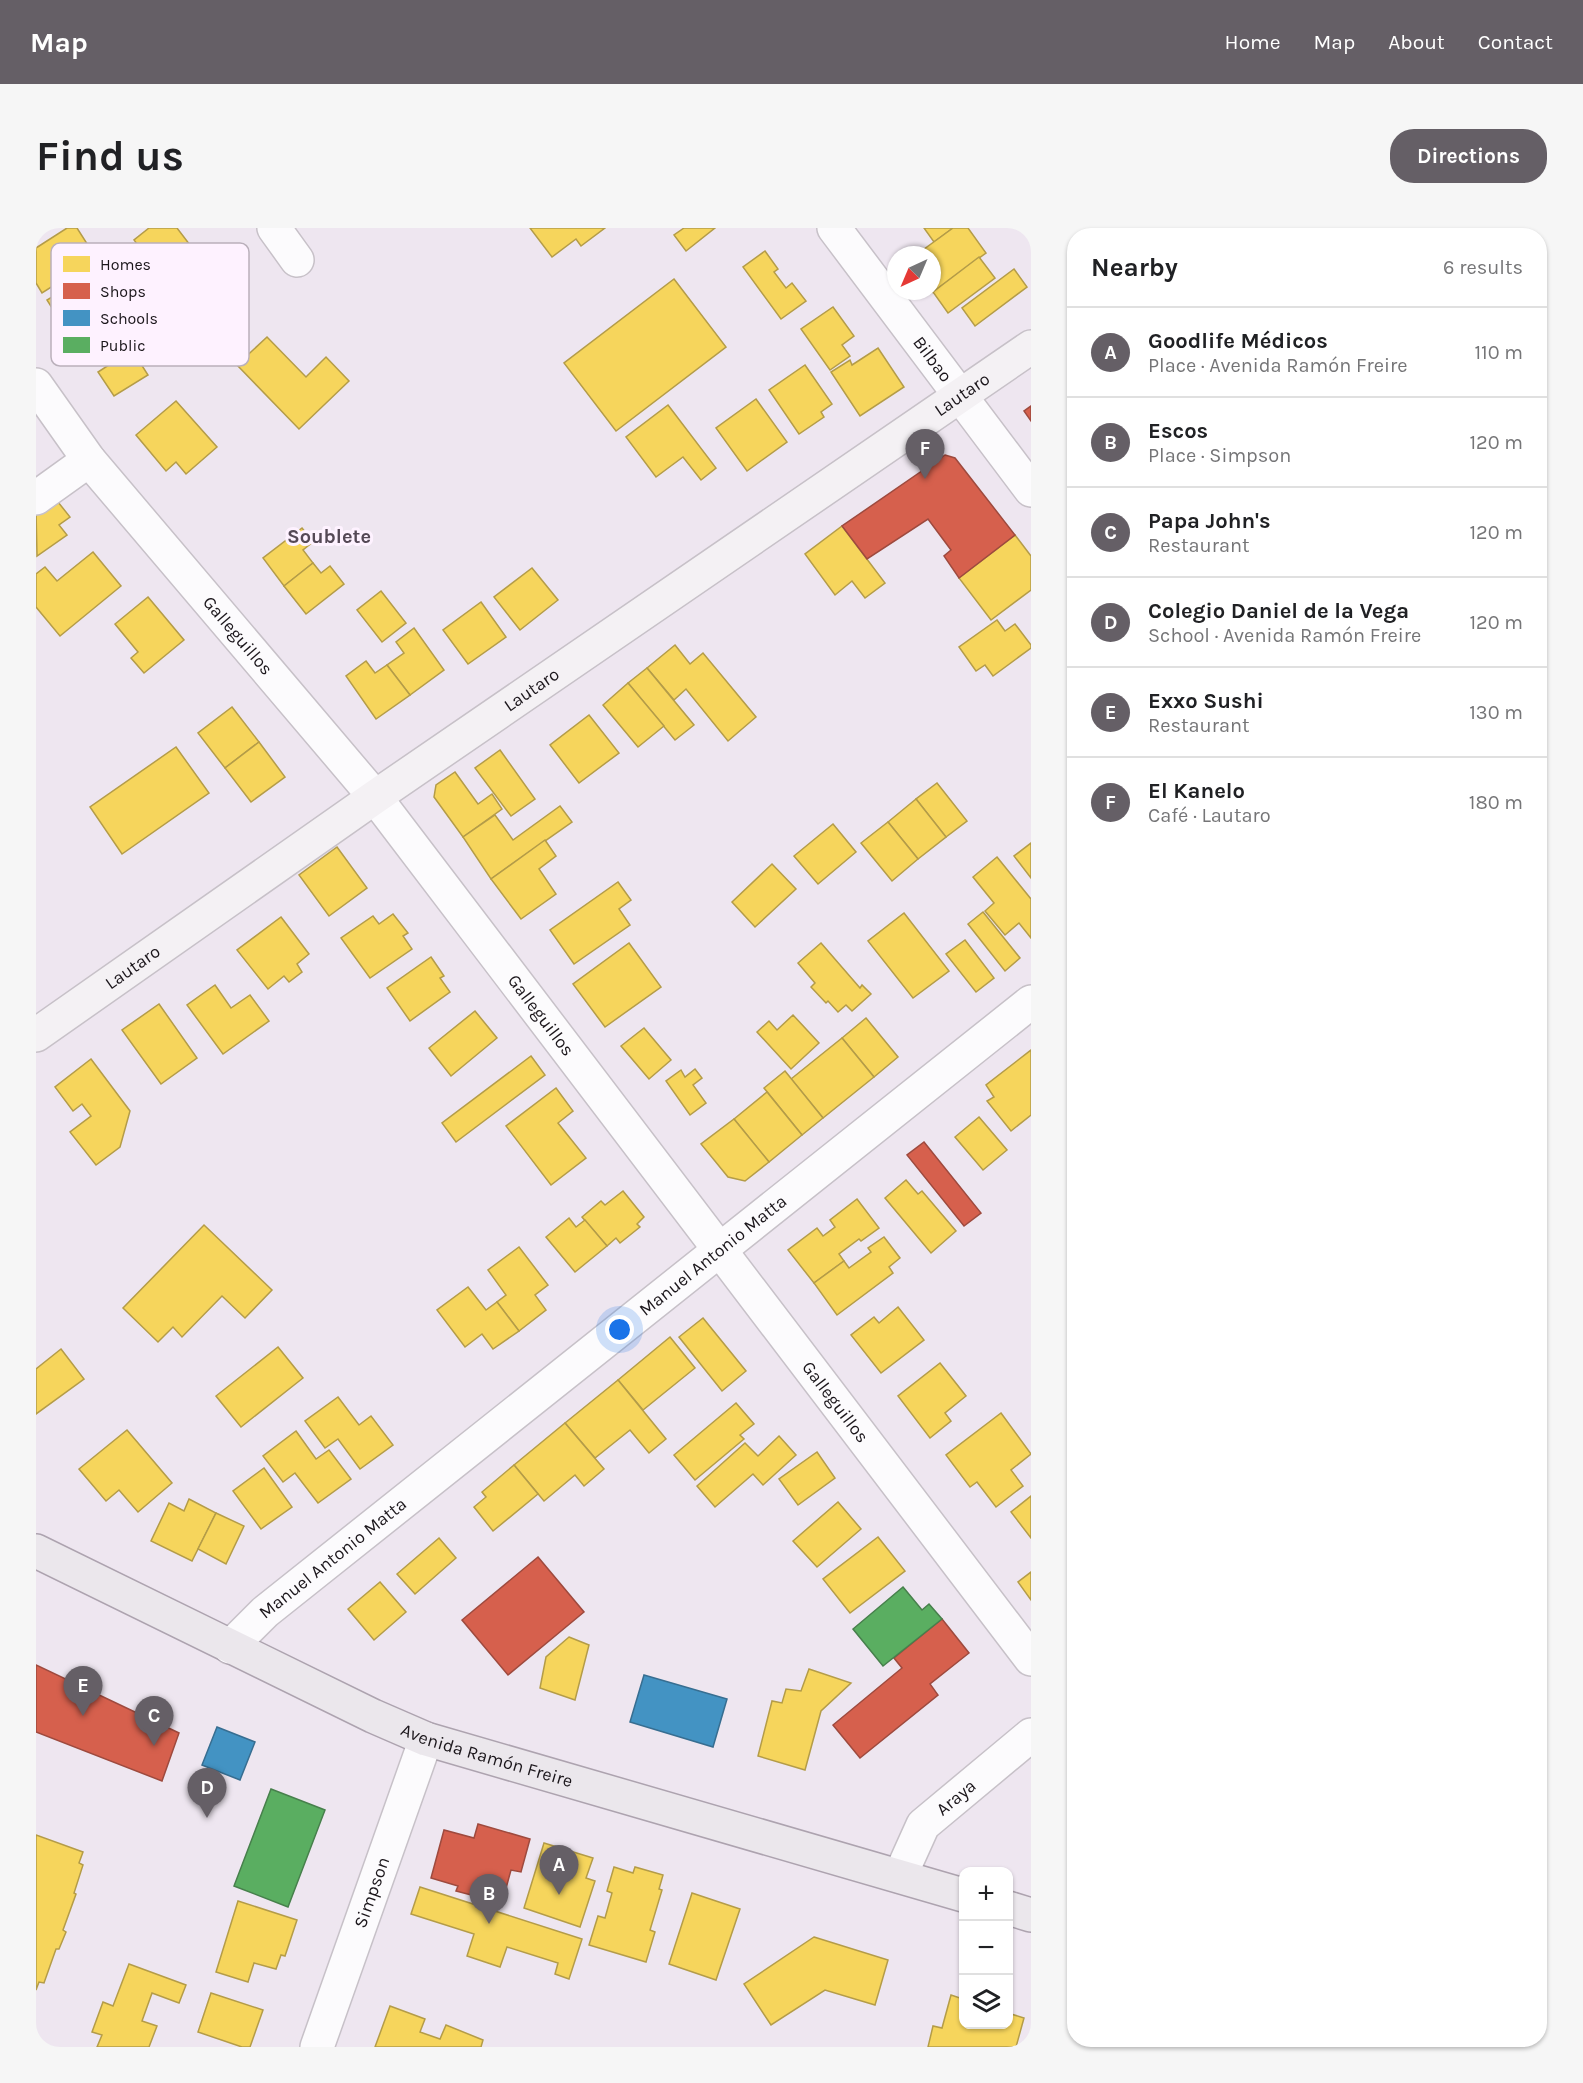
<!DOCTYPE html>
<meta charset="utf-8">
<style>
body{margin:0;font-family:Karla,sans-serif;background:#f6f6f6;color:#202124}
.controls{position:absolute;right:18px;bottom:18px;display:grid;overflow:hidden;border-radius:12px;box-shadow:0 2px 4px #0004}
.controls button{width:54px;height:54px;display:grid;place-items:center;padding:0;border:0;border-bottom:2px solid #e0e0e0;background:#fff;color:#202124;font:30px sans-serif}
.compass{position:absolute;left:851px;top:18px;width:54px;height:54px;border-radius:50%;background:#fff;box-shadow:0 2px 4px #0004;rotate:224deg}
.you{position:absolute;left:584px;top:1102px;width:21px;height:21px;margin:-15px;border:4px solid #fff;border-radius:50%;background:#1a73e8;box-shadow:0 0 0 9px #1a73e833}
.badge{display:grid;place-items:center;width:39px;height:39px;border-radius:50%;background:#655f66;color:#fff;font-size:20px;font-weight:700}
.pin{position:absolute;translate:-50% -50px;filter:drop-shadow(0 2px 3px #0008)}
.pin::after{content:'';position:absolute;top:32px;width:21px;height:18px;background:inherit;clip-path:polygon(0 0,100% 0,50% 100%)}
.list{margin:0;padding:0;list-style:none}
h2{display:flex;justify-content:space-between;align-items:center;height:78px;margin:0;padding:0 24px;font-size:26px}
h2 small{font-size:20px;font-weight:400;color:#757577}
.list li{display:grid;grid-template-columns:39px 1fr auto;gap:18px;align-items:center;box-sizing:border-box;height:90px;padding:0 24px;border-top:2px solid #e0e0e0}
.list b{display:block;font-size:22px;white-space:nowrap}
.list p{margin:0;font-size:20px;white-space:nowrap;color:#757577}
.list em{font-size:20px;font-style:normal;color:#757577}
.icon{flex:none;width:33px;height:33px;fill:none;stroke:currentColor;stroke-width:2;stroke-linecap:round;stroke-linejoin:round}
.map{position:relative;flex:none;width:995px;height:1819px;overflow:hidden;border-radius:24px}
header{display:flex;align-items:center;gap:36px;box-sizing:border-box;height:84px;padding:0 30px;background:#655f66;color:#fff}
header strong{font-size:28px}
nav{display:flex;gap:33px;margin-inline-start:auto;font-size:21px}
.intro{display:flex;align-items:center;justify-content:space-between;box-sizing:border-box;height:144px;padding:0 36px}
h1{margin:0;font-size:42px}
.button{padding:15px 27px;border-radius:24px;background:#655f66;color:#fff;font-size:21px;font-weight:700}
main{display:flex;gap:36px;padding:0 36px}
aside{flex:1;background:#fff;border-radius:24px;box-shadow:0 2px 4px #0004}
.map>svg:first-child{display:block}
.homes{fill:#f6d55c;stroke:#b49c48;stroke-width:1.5}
.shops{fill:#d6604d;stroke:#9e4a3e;stroke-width:1.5}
.schools{fill:#4393c3;stroke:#376e91;stroke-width:1.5}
.public{fill:#5aae61;stroke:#47804c;stroke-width:1.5}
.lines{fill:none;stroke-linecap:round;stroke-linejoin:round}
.street-casing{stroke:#c7c1c8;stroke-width:36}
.secondary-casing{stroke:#c7c1c8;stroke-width:36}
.primary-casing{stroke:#ada3af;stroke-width:36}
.street{stroke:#fcfbfd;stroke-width:33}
.secondary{stroke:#f4f1f4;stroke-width:33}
.primary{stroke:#ebe7ec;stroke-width:33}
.labels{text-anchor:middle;stroke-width:6;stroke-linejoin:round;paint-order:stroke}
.street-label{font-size:18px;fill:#1b161b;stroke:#fef2ff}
.neighbourhood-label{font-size:20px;font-weight:bold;fill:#554956;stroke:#fef2ff}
.key{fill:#fef2ff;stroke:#bab0bb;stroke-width:1.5}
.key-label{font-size:16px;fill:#1b161b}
</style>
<header>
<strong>Map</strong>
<nav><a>Home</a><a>Map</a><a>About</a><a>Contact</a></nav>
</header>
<div class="intro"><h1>Find us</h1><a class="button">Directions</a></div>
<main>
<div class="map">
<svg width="995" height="1819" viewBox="0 0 995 1819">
<rect width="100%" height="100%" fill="#eee6f0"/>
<!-- homes -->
<g class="homes">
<path d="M 31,0 L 41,0 L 57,25 L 24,46 L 28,51 L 6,65 L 0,55 L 0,20 Z"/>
<path d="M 113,0 L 141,0 L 167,34 L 142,52 L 135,43 L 127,50 L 98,12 Z"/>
<path d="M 494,0 L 569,0 L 545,18 L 540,11 L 516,29 Z"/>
<path d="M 648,0 L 679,0 L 650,23 L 638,7 Z"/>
<path d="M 888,0 L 917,0 L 898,14 Z"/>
<path d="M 917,0 L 932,0 L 950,25 L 897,64 L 896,27 L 880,27 Z"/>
<path d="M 729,23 L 742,41 L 738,44 L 750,60 L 756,55 L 770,73 L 745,91 L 707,39 Z"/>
<path d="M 943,29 L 959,50 L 912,85 L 897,64 Z"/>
<path d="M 978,41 L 991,59 L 939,98 L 926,80 Z"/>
<path d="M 638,51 L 690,119 L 580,203 L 528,135 Z"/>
<path d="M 44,52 L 61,79 L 28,99 L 11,72 Z"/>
<path d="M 797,79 L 818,108 L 806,117 L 814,128 L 794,142 L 765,101 Z"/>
<path d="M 231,109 L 270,149 L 290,129 L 313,153 L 263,201 L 201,137 Z"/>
<path d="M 842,120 L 868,159 L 824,188 L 795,144 L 814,132 L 816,137 Z"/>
<path d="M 96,122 L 112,147 L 78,168 L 62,144 Z"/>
<path d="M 769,137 L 796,176 L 785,184 L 788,189 L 763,206 L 733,162 Z"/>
<path d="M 720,171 L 751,214 L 711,243 L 680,200 Z"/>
<path d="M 140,173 L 181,219 L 150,246 L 140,234 L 130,243 L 100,207 Z"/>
<path d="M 632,177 L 680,240 L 665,252 L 647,229 L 620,249 L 590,209 Z"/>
<path d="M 18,269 L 34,289 L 23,297 L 31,307 L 1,328 L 0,282 Z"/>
<path d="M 806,298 L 849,355 L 829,370 L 816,353 L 799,367 L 769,326 Z"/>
<path d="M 266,300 L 277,314 L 267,322 L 277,335 L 248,358 L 227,330 Z"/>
<path d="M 979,307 L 995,328 L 995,362 L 955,392 L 923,350 Z"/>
<path d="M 57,324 L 85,358 L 24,408 L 0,379 L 0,346 L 9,339 L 21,353 Z"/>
<path d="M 277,335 L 285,345 L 294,338 L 308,356 L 270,386 L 248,358 Z"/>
<path d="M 496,340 L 522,372 L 484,402 L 458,369 Z"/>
<path d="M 345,363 L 370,395 L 346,414 L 321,382 Z"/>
<path d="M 112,369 L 148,412 L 108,445 L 95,430 L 102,424 L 79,396 Z"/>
<path d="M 445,374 L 470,409 L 432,436 L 407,402 Z"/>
<path d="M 961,392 L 969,403 L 979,396 L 995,417 L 995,420 L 957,448 L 949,437 L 940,443 L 923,419 Z"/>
<path d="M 378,400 L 408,442 L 374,467 L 351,437 L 368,425 L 360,414 Z"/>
<path d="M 639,417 L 654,436 L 667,425 L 720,489 L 692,513 L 650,461 L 638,472 L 611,440 Z"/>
<path d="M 330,433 L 339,445 L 351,437 L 374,467 L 340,491 L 310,448 Z"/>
<path d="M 611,440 L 658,497 L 639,512 L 592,455 Z"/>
<path d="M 592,455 L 628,498 L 602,519 L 567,477 Z"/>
<path d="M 196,479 L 223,514 L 189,540 L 162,505 Z"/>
<path d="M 553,487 L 583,525 L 543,555 L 514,517 Z"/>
<path d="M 223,514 L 249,549 L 215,574 L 189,540 Z"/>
<path d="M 140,519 L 173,565 L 86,626 L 54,579 Z"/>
<path d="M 464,522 L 499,571 L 475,588 L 439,540 Z"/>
<path d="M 419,544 L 442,576 L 456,566 L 466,581 L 427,609 L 398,569 L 400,557 Z"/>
<path d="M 901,555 L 931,593 L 910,609 L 880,571 Z"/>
<path d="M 880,571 L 910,609 L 882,631 L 852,594 Z"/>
<path d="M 524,578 L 536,594 L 455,651 L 427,609 L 459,587 L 477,612 Z"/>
<path d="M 852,594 L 882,631 L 856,653 L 825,615 Z"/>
<path d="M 797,596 L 820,624 L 782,656 L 758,628 Z"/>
<path d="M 509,612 L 520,628 L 503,641 L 520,666 L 485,691 L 455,651 Z"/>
<path d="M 995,615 L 995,650 L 978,628 Z"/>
<path d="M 301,619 L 331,660 L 293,688 L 263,647 Z"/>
<path d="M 961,629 L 995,671 L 995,710 L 983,695 L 969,707 L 949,683 L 958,675 L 937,649 Z"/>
<path d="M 736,636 L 760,661 L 719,699 L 696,674 Z"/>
<path d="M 582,654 L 595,672 L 583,681 L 594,697 L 538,736 L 514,702 Z"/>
<path d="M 947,684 L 984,730 L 969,743 L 932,696 Z"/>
<path d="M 868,685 L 913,743 L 877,770 L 832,713 Z"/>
<path d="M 357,686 L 372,705 L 367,708 L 376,721 L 334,750 L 305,710 L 337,688 L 343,696 Z"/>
<path d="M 245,689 L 273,726 L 261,736 L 266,744 L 253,754 L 248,748 L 232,761 L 201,722 Z"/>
<path d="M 929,712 L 958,750 L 940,764 L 910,726 Z"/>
<path d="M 593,715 L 625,759 L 569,799 L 537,756 Z"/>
<path d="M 785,715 L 824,760 L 826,757 L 835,766 L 816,783 L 810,777 L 802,784 L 792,773 L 790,775 L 775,759 L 779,755 L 762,735 Z"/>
<path d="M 395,729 L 408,748 L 404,750 L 414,764 L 374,793 L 351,760 Z"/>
<path d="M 179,757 L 195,780 L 214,767 L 233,793 L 187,826 L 151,777 Z"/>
<path d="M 123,776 L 161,830 L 125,856 L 86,802 Z"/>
<path d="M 439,783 L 461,810 L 415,848 L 393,820 Z"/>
<path d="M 757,787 L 783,815 L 755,841 L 721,804 L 733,793 L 741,802 Z"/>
<path d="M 830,790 L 862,829 L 838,849 L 806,810 Z"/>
<path d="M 608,800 L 635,832 L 613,851 L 585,818 Z"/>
<path d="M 806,810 L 838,849 L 787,890 L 755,851 Z"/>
<path d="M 995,822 L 995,887 L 975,903 L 951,873 L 958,869 L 950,857 Z"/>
<path d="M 495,828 L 509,847 L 420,914 L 406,895 Z"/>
<path d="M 55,831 L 94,883 L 84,919 L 60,937 L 34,904 L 55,888 L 46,876 L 37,883 L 19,859 Z"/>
<path d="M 659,841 L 666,850 L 657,857 L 670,875 L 654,887 L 630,853 L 645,842 L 649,849 Z"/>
<path d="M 749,843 L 787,890 L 766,907 L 728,860 Z"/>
<path d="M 520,860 L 537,883 L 522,895 L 550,930 L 515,957 L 470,898 Z"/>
<path d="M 731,864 L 766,907 L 733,934 L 698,891 Z"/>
<path d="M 943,889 L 971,922 L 947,942 L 919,909 Z"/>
<path d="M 698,891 L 733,934 L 709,953 L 692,949 L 665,916 Z"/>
<path d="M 870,952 L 882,966 L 886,963 L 920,1003 L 895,1025 L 849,970 Z"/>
<path d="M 587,963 L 608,989 L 601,996 L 604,999 L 584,1015 L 580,1010 L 571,1018 L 546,989 L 565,973 L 569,977 Z"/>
<path d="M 821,971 L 843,1000 L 825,1013 L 823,1011 L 803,1026 L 808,1033 L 778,1055 L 752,1022 L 781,1000 L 787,1008 L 799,999 L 794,992 Z"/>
<path d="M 533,990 L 540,999 L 549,992 L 571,1018 L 539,1044 L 510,1009 Z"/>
<path d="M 168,997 L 236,1062 L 209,1090 L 186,1068 L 146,1109 L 137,1099 L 122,1114 L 87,1080 Z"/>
<path d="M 848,1009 L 864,1030 L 853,1039 L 857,1045 L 801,1087 L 778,1055 L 808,1033 L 813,1040 L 835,1024 L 832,1020 Z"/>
<path d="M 483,1019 L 512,1057 L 499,1067 L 510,1082 L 483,1103 L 461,1074 L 470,1067 L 452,1042 Z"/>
<path d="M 432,1059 L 450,1082 L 461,1074 L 483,1103 L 457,1121 L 446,1106 L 429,1119 L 401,1082 Z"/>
<path d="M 862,1079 L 888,1112 L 845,1145 L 815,1107 L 838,1089 L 843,1095 Z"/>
<path d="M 667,1090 L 710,1143 L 686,1163 L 643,1109 Z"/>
<path d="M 634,1109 L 659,1140 L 607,1182 L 582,1152 Z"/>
<path d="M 242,1119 L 267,1150 L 205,1199 L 180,1168 Z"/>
<path d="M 25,1121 L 48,1151 L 0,1186 L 0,1141 Z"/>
<path d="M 904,1135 L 930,1168 L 909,1185 L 915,1193 L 894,1210 L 862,1168 Z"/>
<path d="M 582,1152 L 630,1211 L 613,1225 L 594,1202 L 559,1230 L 529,1195 Z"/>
<path d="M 302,1169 L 323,1197 L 335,1188 L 357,1217 L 324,1241 L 302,1211 L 289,1220 L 269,1193 Z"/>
<path d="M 700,1175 L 718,1196 L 704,1207 L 708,1211 L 659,1252 L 638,1227 Z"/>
<path d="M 965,1185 L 995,1226 L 975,1242 L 987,1258 L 960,1279 L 941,1254 L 934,1259 L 910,1227 Z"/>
<path d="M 529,1195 L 568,1241 L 548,1258 L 539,1247 L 508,1273 L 478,1237 Z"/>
<path d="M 91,1202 L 136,1255 L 102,1284 L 83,1262 L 70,1273 L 43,1241 Z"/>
<path d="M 260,1203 L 280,1231 L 293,1222 L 315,1251 L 282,1275 L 259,1245 L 247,1254 L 227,1228 Z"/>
<path d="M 743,1208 L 760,1227 L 727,1257 L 717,1246 L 679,1279 L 661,1258 L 709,1215 L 722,1228 Z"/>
<path d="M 781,1224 L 799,1250 L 762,1277 L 743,1251 Z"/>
<path d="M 478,1237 L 502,1266 L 457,1303 L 438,1279 L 450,1269 L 446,1264 Z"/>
<path d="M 228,1240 L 256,1279 L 225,1301 L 197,1263 Z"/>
<path d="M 995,1268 L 995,1310 L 975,1284 Z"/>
<path d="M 153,1271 L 180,1285 L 156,1333 L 115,1313 L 133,1275 L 148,1283 Z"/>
<path d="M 802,1274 L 825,1301 L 781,1339 L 757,1313 Z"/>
<path d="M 180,1285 L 208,1298 L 190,1336 L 162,1321 Z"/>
<path d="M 842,1309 L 869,1343 L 814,1385 L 787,1351 Z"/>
<path d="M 403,1310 L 420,1330 L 379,1366 L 361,1346 Z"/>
<path d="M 995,1344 L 995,1372 L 982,1354 Z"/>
<path d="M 344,1354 L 370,1384 L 338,1412 L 312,1381 Z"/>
<path d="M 533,1409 L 553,1417 L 539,1472 L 504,1460 L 510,1429 Z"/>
<path d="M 773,1441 L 815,1455 L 785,1483 L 769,1542 L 722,1528 L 736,1473 L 746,1475 L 750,1461 L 765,1463 Z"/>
<path d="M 0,1607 L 47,1624 L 43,1635 L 47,1637 L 38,1665 L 40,1666 L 27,1702 L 30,1704 L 23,1721 L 20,1721 L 8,1755 L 3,1754 L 0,1762 Z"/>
<path d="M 508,1615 L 557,1630 L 550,1650 L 559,1653 L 544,1699 L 488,1680 Z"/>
<path d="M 578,1639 L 597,1645 L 599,1639 L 627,1647 L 623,1661 L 626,1662 L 614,1702 L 619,1704 L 610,1734 L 553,1717 L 562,1688 L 569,1690 L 576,1665 L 571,1663 Z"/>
<path d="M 384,1659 L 546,1711 L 533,1751 L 519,1746 L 522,1735 L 471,1719 L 464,1739 L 431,1728 L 438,1706 L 375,1686 Z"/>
<path d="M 656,1665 L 704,1681 L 680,1752 L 633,1736 Z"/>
<path d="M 202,1673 L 261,1692 L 249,1728 L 245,1727 L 240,1741 L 218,1735 L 212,1754 L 180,1744 Z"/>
<path d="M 778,1709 L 852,1732 L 839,1777 L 789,1762 L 735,1797 L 708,1756 Z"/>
<path d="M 93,1736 L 150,1757 L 143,1775 L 116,1765 L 106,1793 L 121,1798 L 113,1819 L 61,1819 L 66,1807 L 56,1804 L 67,1774 L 77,1778 Z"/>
<path d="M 175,1765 L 227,1782 L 214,1819 L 206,1819 L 162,1804 Z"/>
<path d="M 915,1767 L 927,1771 L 927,1796 L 972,1796 L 972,1785 L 988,1790 L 980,1819 L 892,1819 L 897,1798 L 906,1800 Z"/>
<path d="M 354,1778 L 389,1791 L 384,1804 L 404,1811 L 410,1797 L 447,1812 L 445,1819 L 339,1819 Z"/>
</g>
<!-- shops -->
<g class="shops">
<path d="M 995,178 L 995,193 L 988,183 Z"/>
<path d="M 909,227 L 919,230 L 979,307 L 923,350 L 908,328 L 915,322 L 892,291 L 831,331 L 806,298 Z"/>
<path d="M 888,914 L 945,985 L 928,998 L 871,927 Z"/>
<path d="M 502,1329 L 548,1384 L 472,1447 L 426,1392 Z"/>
<path d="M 906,1391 L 933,1425 L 894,1456 L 902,1467 L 824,1530 L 797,1497 L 866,1440 L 858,1430 Z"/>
<path d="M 0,1437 L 143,1505 L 126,1553 L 0,1504 Z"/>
<path d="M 442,1596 L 494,1611 L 485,1644 L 475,1642 L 466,1675 L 420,1663 L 422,1658 L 395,1650 L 408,1602 L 438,1610 Z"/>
</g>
<!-- schools -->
<g class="schools">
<path d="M 608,1447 L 691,1471 L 677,1519 L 594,1494 Z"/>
<path d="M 181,1499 L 219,1514 L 204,1552 L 166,1537 Z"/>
</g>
<!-- public -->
<g class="public">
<path d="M 867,1359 L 886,1382 L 893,1376 L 906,1391 L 847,1438 L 817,1401 Z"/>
<path d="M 235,1561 L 289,1582 L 252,1679 L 198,1658 Z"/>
</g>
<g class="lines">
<defs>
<g id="street">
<path d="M 238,0 L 261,32"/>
<path id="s1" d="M 798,0 L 995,262"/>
<path id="s2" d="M 0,157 L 53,232 L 339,569 L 995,1431"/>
<path d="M 0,270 L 53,232"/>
<path id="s3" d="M 194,1419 L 229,1384 L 995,774"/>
<path id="s4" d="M 864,1648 L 887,1597 L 995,1507"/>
<path id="s5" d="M 281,1819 L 390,1511"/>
</g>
<g id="secondary">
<path id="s6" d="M 0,807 L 339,569 L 995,119"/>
</g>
<g id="primary">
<path id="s7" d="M 0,1323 L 337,1488 L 390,1511 L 927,1667"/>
<path d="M 972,1680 L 995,1687"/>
</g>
</defs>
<!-- street casing -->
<use href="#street" class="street-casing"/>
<!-- secondary casing -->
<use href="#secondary" class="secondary-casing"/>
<!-- primary casing -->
<use href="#primary" class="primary-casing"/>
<!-- street -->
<use href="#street" class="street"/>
<!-- secondary -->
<use href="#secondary" class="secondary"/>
<!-- primary -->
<use href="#primary" class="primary"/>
</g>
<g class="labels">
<!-- street labels -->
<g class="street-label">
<text dy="6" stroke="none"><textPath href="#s1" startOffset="164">Bilbao</textPath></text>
<text dy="6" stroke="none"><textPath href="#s6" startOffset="1126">Lautaro</textPath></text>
<text dy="6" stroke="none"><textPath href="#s2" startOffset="322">Galleguillos</textPath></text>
<text dy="6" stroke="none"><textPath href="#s6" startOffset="604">Lautaro</textPath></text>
<text dy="6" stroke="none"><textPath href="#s6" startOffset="118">Lautaro</textPath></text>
<text dy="6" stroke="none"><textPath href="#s2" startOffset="808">Galleguillos</textPath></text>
<text dy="6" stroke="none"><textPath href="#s3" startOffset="622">Manuel Antonio Matta</textPath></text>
<text dy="6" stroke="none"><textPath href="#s2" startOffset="1294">Galleguillos</textPath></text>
<text dy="6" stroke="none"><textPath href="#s3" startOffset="136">Manuel Antonio Matta</textPath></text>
<text dy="6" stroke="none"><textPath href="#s7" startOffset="496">Avenida Ramón Freire</textPath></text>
<text dy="6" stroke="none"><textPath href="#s4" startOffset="99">Araya</textPath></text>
<text dy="6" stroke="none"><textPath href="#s5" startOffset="164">Simpson</textPath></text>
</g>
<!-- neighbourhood labels -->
<g class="neighbourhood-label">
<text x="293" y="315">Soublete</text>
</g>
</g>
<!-- legend -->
<rect x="15" y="15" width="198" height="123" rx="9" class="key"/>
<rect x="27" y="28" width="27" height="16" fill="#f6d55c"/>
<rect x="27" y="55" width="27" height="16" fill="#d6604d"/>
<rect x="27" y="82" width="27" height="16" fill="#4393c3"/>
<rect x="27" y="109" width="27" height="16" fill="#5aae61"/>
<g class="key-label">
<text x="64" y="42">Homes</text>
<text x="64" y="69">Shops</text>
<text x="64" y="96">Schools</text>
<text x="64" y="123">Public</text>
</g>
</svg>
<div class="controls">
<button>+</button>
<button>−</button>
<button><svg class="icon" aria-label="layers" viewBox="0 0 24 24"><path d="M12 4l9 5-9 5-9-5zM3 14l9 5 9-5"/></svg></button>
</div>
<svg class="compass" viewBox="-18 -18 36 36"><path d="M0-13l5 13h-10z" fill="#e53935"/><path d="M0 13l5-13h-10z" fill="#757577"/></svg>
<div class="you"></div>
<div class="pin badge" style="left:523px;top:1667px">A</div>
<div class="pin badge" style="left:453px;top:1696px">B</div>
<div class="pin badge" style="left:118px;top:1518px">C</div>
<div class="pin badge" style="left:171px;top:1590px">D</div>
<div class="pin badge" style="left:47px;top:1488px">E</div>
<div class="pin badge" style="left:889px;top:251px">F</div>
</div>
<aside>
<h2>Nearby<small>6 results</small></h2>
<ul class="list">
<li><span class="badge">A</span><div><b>Goodlife Médicos</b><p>Place · Avenida Ramón Freire</p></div><em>110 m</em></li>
<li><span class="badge">B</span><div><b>Escos</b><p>Place · Simpson</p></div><em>120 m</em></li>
<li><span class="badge">C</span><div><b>Papa John's</b><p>Restaurant</p></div><em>120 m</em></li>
<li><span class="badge">D</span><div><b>Colegio Daniel de la Vega</b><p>School · Avenida Ramón Freire</p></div><em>120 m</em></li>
<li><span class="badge">E</span><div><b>Exxo Sushi</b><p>Restaurant</p></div><em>130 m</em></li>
<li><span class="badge">F</span><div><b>El Kanelo</b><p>Café · Lautaro</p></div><em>180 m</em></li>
</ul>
</aside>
</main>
